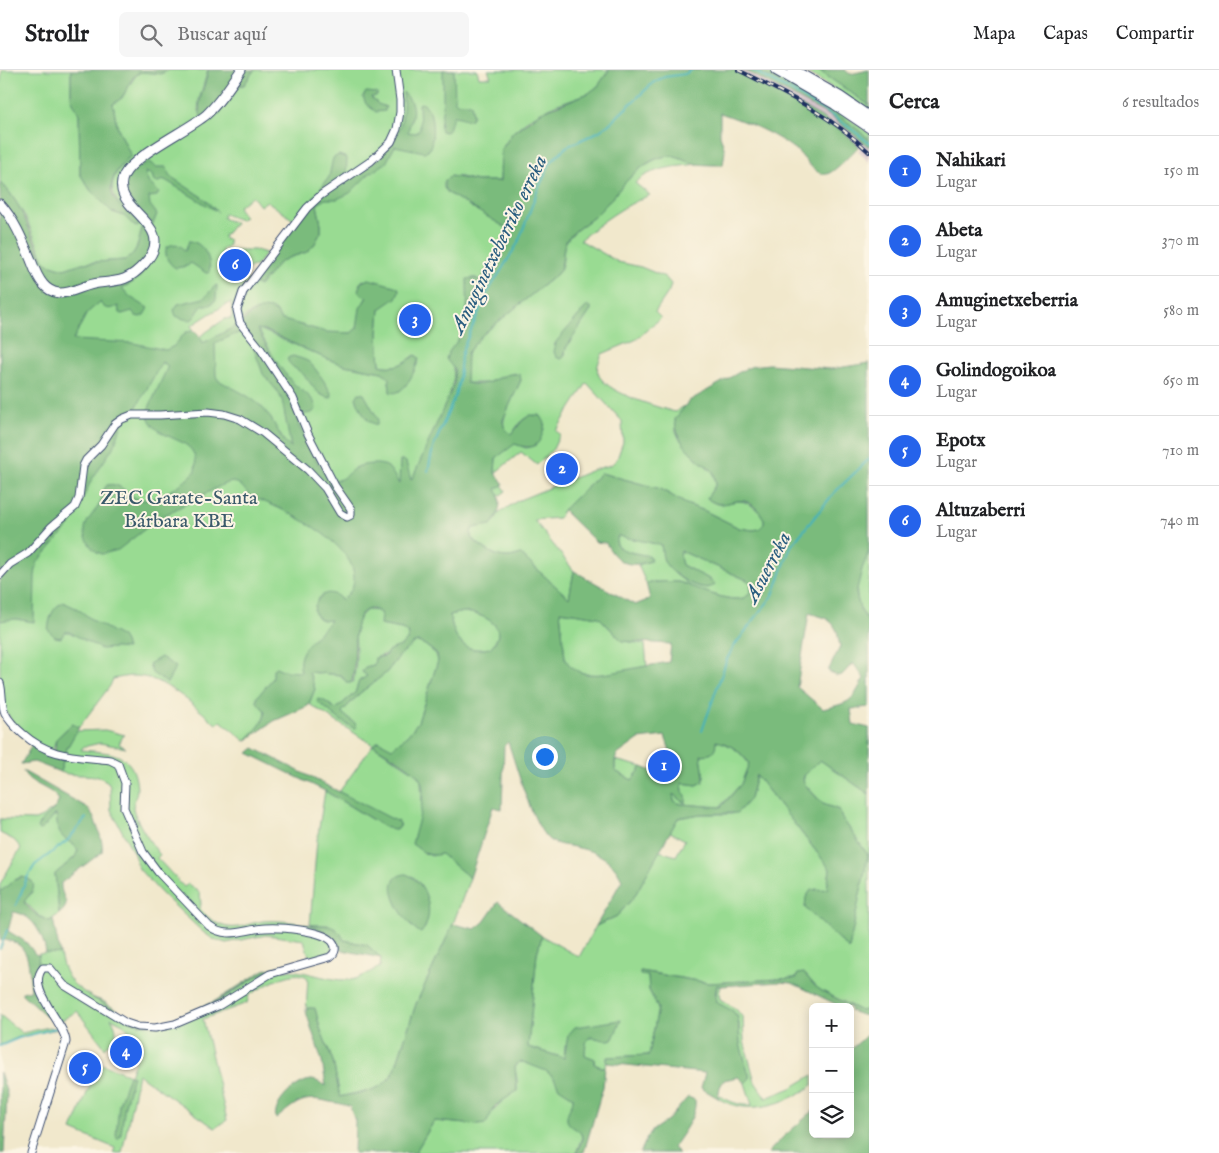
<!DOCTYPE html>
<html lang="es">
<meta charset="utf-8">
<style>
body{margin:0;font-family:"IM FELL English",serif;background:#f6f6f6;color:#202124}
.controls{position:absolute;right:15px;bottom:15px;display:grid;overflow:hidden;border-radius:8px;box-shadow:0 2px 12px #0003}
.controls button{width:45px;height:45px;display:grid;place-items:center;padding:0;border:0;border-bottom:1px solid #e0e0e0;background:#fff;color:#202124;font:25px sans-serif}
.you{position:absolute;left:544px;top:686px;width:18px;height:18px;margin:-12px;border:4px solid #fff;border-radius:50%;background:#1a73e8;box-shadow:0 0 0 8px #1a73e833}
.badge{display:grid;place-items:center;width:32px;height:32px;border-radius:50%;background:#2563eb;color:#fff;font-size:16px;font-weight:700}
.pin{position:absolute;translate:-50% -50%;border:2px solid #fff;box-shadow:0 1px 5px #0006}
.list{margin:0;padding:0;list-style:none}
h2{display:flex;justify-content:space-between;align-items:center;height:65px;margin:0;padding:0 20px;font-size:21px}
h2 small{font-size:16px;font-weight:400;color:#757577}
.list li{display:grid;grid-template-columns:32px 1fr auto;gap:15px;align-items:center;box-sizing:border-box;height:70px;padding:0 20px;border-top:1px solid #e0e0e0}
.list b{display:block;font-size:19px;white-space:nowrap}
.list p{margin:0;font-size:16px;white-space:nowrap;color:#757577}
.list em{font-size:16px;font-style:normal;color:#757577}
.icon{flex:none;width:28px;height:28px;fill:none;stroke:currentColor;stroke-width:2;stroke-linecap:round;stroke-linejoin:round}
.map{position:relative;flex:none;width:869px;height:1083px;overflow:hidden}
header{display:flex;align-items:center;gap:30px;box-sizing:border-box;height:70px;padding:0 25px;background:#fff;border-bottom:1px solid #e0e0e0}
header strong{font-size:24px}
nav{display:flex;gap:28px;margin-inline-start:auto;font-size:18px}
.search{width:350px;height:45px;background:#f6f6f6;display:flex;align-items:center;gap:12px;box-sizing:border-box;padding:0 18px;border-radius:8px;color:#757577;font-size:19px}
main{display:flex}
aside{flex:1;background:#fff}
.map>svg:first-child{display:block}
.industrial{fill:#d2bdc8}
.green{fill:#99db92;stroke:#5a8578;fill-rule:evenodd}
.forest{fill:#7abb7c;stroke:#4a756d;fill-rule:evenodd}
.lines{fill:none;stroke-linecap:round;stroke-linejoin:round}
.stream{stroke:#42b2bc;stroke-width:2}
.minor-casing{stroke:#3b4b6e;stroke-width:9}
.major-casing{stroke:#3b4b6e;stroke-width:11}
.highway-casing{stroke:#3b4b6e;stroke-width:12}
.minor{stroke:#fff;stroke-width:7}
.major{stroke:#fff;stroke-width:9}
.highway{stroke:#fff;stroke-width:10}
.rail-casing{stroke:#1b2f5e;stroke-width:4}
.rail{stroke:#fcf5e5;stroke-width:2;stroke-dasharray:5.5;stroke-linecap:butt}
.labels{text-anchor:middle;stroke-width:4;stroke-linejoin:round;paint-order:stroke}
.park-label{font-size:20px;fill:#3a5a6b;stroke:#fcf5e5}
.water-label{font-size:21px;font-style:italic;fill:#295d7f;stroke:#fcf5e5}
</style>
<header>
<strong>Strollr</strong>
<div class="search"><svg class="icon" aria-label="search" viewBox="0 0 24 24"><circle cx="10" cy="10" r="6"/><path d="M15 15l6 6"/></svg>Buscar aquí</div>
<nav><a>Mapa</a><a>Capas</a><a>Compartir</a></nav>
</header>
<main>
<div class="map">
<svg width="869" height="1083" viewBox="0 0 869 1083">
<rect width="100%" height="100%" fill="#fcf5e5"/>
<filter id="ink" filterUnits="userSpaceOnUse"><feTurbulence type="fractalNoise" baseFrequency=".02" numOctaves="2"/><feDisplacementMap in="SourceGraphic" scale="10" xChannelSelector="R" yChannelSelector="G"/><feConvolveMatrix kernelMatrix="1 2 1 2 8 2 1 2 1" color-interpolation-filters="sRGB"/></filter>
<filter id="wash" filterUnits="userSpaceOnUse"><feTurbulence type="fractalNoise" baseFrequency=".0096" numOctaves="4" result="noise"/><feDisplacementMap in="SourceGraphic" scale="20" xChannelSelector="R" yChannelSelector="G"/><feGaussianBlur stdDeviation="1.12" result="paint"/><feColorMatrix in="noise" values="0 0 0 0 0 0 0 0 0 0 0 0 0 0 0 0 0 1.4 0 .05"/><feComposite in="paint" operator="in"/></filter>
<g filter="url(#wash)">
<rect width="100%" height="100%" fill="#f1e8cc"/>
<!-- industrial -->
<path class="industrial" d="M 735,0 L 744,0 L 810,34 L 841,53 L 869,77 L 869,92 L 858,81 L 861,78 L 833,54 L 814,43 Z"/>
<!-- green -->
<g class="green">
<path d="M 2,0 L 71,0 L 71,24 L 79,44 L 80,104 L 91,121 L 112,142 L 124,146 L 135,157 C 115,127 98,117 131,86 L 117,56 L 113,34 L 122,28 L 134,8 L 141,1 L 145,1 L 161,4 L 169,0 L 208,0 L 199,30 L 198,41 L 238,16 L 244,15 L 254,0 L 477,0 L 479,7 L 491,7 L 488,0 L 609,0 L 598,16 L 589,23 L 555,35 L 530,48 L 513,62 L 501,80 L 500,111 L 477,111 L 457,106 L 448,123 L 513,162 L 492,189 L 481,211 L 476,208 L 471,208 C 467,237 469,260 449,282 C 453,300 457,306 449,325 L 498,350 L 515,374 L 526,378 L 535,376 L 544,359 L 539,345 C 525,344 518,353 512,365 C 508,362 505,360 504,356 C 501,347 517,320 521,310 L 515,303 L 500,307 L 487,313 L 465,313 L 467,283 L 482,265 L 557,204 C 567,192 560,183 566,172 C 572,161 586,154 595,146 C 617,125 633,95 665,86 C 677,83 686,92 697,94 C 676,97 652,97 635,113 L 650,125 C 623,136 601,152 580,170 L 618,192 L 641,197 L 665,207 L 671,214 L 669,221 L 655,242 L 661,248 L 635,270 L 602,284 C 600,290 596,296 598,303 C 603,322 657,337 675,342 L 686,335 L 675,349 L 676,361 L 679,368 L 691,383 L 713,402 L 716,414 L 707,428 C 725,445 736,418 758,441 C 762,445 765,448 764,454 L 759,459 L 753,460 L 739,458 L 705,441 L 686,434 L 661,419 L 601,403 L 563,440 L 559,448 L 534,450 L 574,501 L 569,529 L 520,484 C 500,493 487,480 471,468 L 471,462 L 473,458 L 495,451 L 498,444 L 517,431 L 593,400 L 611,395 L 617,389 L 623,372 L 622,351 L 587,313 L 556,361 L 560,364 L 553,379 L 537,395 L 521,382 L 495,403 L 496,388 L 494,386 L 490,396 L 506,421 L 494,430 L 460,448 L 301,602 L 261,636 L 265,641 C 265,654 253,662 245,671 L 221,651 L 216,654 C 194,636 163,605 133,606 C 126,606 119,608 113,609 L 110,616 L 79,657 L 72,654 L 56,669 L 51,685 C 25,678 13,653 0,631 L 0,142 L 35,211 L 133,207 L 142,158 C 139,170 138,183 125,190 L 82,193 L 64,199 L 48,194 L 44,190 L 25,146 L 8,120 L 0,113 L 0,20 ZM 252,126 L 260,136 L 267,131 L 296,152 L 317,135 L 321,154 L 321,162 L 314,175 L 307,182 L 288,188 L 280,192 L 259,216 L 243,207 C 247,201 248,196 256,196 L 266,183 L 256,180 L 228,180 L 224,183 L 225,186 L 240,188 L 238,201 L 222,198 L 223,193 L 220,190 L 222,180 L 229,175 L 228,170 L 224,169 L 224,164 L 227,163 L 235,153 L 223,148 L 224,144 L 240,150 L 245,147 L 238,137 ZM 363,210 L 399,219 L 397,225 L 380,239 L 378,263 L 380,295 C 394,299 404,294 416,285 L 419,288 L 418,294 L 389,314 L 389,308 L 382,302 L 344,295 L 327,289 L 257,258 L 271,282 L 254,279 L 243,261 L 242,249 C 252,241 265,235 277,242 L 279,249 C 301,255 331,269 354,262 C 361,254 359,239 367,226 L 359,214 ZM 231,232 L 232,248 L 225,249 L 199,267 L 191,256 L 211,243 ZM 586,237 L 591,240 L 566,278 L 565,285 L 554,275 Z"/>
<path d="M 758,0 L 766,0 L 837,40 L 869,63 L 869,69 C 837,40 796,20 758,0 Z"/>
<path d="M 803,0 L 818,0 L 869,35 L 869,40 Z"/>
<path d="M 618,466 L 661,475 C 665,500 683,516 708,518 L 711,510 L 682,495 L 680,487 L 681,481 L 747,510 L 751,514 C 753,548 691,514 678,512 C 668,511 656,512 646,513 L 638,495 L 650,491 L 650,487 L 622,480 L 616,473 Z"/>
<path d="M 869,481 L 869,553 C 855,534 854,522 861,500 C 864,494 865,487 869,481 Z"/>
<path d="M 367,540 L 378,541 L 382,546 L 380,555 L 402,559 L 409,564 C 406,579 387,583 375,588 L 374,595 L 367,596 L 362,602 L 368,606 L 359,611 L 355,623 L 336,639 L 323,630 L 356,655 L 342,643 L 342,642 L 360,623 L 386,603 L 401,584 L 414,573 L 418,572 L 425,575 L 436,584 L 438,591 L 418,652 L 408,665 L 392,679 L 379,671 L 373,675 L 413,701 L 421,710 L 424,783 L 432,786 L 441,783 L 470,808 L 453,854 L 416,934 L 395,999 C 382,1025 365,1019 340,1027 L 333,991 L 320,958 L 315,939 L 308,938 L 306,941 L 308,908 C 294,896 262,918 249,925 L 247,933 L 203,949 L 227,1050 L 215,1058 L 138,1004 L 122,1083 L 113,1083 L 115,1078 L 72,1060 L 99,993 L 130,1005 L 141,975 L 123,954 L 111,948 C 120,962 116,968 105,978 L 77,941 L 61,951 L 53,952 L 42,930 L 37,903 L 39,884 L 50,882 L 60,884 C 66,914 78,919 103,933 C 115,940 125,949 139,954 C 164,961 216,933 237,920 C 248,913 261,901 274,900 C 300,897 324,911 349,910 C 358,910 371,901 380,897 L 381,888 L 367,875 L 344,870 L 328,855 L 311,855 C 324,861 336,866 342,880 L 332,877 L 331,881 L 327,885 L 310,890 L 304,870 L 266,865 L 226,873 L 213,869 L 203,862 L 161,823 L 139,799 L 133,782 L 111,740 L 110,717 L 108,712 C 95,701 76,708 60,702 L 67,678 L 76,661 L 105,660 L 125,665 L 123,666 L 119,674 L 126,678 L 100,673 L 83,677 L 81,680 C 110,683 135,681 137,719 C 137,725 133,732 133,738 C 135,750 152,775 160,785 L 157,788 L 184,817 L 188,814 L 200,823 L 201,835 L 199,838 C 212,852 224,861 243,856 C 250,854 256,852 263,851 C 278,850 294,852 310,855 L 317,770 L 325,721 L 386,758 L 401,755 L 339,722 L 373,675 L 309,634 L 315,619 L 309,602 L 341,605 L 343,609 L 353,612 C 355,603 356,593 356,584 C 356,567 352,551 367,540 ZM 412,806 C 429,819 430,839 425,858 L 412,857 C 402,842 392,833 394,812 Z"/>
<path d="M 560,541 L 599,547 L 622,571 L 645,574 L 647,596 C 624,600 578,617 565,588 Z"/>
<path d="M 463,542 C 483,543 512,557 490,578 C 462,584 454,569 450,545 Z"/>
<path d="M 716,670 C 731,675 740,681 749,694 L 741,714 L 720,737 L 681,734 L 674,731 L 673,724 L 680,730 L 686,733 L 683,722 L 682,713 L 697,715 L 703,712 L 704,707 L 701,685 L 710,684 Z"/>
<path d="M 615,690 L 642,697 L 632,710 L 615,701 Z"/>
<path d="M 820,690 L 869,724 L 869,939 L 861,941 L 818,919 L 804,903 L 797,905 L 796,908 L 709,913 L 641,901 L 648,906 L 649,920 L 658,938 L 649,985 L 608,987 L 605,998 L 594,994 L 595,989 L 584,985 L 585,972 L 587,968 L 598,968 L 621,951 L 565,976 L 564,988 L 528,977 L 537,883 L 542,866 L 579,887 L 596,856 L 617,846 L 634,827 L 659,781 L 676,786 L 685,770 L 670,762 L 678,748 L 700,744 L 732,744 L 750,729 L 756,705 L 830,799 L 827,820 L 815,819 L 805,837 L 849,878 L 868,785 L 842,748 L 839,740 L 823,734 L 803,712 L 805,704 Z"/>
<path d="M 56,737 L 39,754 L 56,744 C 57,751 57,759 61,765 C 66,772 76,772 78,783 L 75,787 L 55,804 L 59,844 L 51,850 L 48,851 L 38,845 L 24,831 L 31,824 L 29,809 L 20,807 L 0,822 L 0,814 L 21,778 L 14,770 L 0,763 L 0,749 L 35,750 L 42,747 Z"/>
<path d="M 717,915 L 721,916 L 719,924 L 720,929 L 736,939 L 743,948 L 744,971 L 755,1012 L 766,1028 L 791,1018 L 813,1005 L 813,1015 C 787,1034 746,1047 718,1028 L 718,1025 C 729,1031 739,1036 752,1035 L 745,1013 L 750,1008 L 740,974 L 739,953 L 737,945 L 716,932 Z"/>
<path d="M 0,945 L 22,963 L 49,957 L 59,959 L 21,966 L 0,975 Z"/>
<path d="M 519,992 C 530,992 546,998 553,1007 C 557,1011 558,1017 563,1020 C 566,1023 570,1024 573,1027 L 574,1032 L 570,1037 L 582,1067 L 576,1083 L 415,1083 L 434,1051 L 478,1055 C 493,1042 499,1031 517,1021 L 517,1010 L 515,998 Z"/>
</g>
<!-- forest -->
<g class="forest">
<path d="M 71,0 L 169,0 C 157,8 147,0 138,3 C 126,12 129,26 113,34 L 117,56 L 131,86 C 120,95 105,113 114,128 C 119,137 130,143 138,149 L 139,154 L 138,157 L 134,156 L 124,146 L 112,142 L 91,121 L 80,104 L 79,44 L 71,28 Z"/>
<path d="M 208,0 L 254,0 L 244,15 L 240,15 L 237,17 L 226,35 L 204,54 C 193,33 205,21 208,0 Z"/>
<path d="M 443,0 L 454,0 L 455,31 L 457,33 L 471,33 L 473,45 L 471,49 L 468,50 L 460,47 L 453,46 L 449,60 L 445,62 L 441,61 L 440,58 L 443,33 Z"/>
<path d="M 609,0 L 735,0 L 820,46 L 844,62 L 859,76 C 853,82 835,102 827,104 C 815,106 805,88 797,81 C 774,63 747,52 720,43 L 720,65 L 725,81 L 723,95 C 714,95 705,95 696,94 C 686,92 679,84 667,86 C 635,91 617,126 595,146 C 586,153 575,160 568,168 C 560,179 566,193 557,204 L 482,265 L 467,283 L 466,313 C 472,314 479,315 486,313 C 497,311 508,300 520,305 L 521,310 L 503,350 C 503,357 506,361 512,364 L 522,351 L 530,345 L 541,346 L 545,353 C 541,374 536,382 515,374 L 496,388 L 495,403 L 504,414 L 496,419 C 503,431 500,444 491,455 L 473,458 L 471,462 L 471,468 C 486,480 500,493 520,484 L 569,528 L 574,501 L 635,535 L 650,529 L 646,513 C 656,512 668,511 678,512 C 691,514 753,548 751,514 L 747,510 L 681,481 L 680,487 L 682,495 L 711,510 L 715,515 C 702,525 670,504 664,491 C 662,486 662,480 661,475 L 618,466 L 616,471 L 618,477 L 629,482 L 650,486 L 651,491 C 629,498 617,494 606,473 L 596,472 L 563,440 L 601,403 L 661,419 L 686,434 L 705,441 L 739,458 L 753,460 L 759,459 L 764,454 L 764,449 C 741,411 728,447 707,428 L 716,414 C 715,410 715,406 713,402 C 711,398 705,395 701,392 C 687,380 676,369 675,349 L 689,331 L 743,300 L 753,296 L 769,294 L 831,299 L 869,293 L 869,481 L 862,499 L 856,523 L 860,539 L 869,553 L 869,637 L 851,639 L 853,654 L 869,658 L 869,724 L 820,690 L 805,704 L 803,709 L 805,715 L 823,734 L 839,740 L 842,748 L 868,785 L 849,879 L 805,838 L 806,827 L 811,820 L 827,819 L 830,799 L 756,705 L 750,729 L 737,743 L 700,744 L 678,748 L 634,827 L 617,846 L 596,856 L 622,810 C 613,787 592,780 569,776 C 562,775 554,774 548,769 C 532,754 516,695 508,672 L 504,676 L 502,739 L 493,737 L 470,808 L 441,784 C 428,788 422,781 412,774 C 416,758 428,724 420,709 C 415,698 384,682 373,675 L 379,671 L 392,678 L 408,665 L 418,652 L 438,591 L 437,584 L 425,575 L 418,572 L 414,573 L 401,584 L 386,603 L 360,623 L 342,642 L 342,643 L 356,654 L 356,657 L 355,659 L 340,650 L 317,631 L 318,629 L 323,630 L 336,639 L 355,623 L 359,611 L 367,606 L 362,602 L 365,597 L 374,595 L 375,588 L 385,586 L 389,580 L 401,576 L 408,569 L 409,564 L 402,559 L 380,555 L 381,544 C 378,541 376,539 371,539 C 347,540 359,597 351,613 L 347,613 L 341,605 L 309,602 L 315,619 L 308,636 L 274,651 L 245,671 C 253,662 265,654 265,641 L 257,632 L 257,627 L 273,608 L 273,599 L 276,597 L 285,601 L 301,602 C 294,578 318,568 330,550 C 322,551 316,550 314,540 C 317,524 330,517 342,530 C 347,525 352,521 353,515 C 364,477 285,439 257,429 C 242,425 244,405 222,415 L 159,448 L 118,480 L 102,484 C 96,482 93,480 90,475 C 77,455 92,448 100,433 C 103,427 102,420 107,415 C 121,412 126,424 138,429 C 151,435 188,412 195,401 C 202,361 154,377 147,342 L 168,296 L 162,292 L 135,340 L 129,342 L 125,346 L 114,376 L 91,411 L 71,454 L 37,493 L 35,506 L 34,552 L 15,549 L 0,551 L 0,113 C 24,133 28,164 44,190 L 48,194 L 64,199 L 82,193 L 125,190 C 138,183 139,170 142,157 L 148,161 C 155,184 148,209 123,217 L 123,219 L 130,227 L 148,238 L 144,245 L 140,247 L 136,246 L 132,241 L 122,244 L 119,242 L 118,236 C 110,240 104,240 100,232 L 87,243 L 73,270 L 133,273 L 166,280 L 174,276 L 186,262 L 195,261 L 202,270 L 203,273 C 214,267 228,261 238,254 C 251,245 260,232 277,242 L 280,249 L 326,262 L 351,263 L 357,258 L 360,238 L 367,227 L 362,225 L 358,220 L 361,212 L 369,209 L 398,217 L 399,221 L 396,228 L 380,239 L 378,263 L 380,295 C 394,299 404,294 415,285 L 419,288 C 416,299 404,328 390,322 L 389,308 L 382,302 L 344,295 L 327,289 L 264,260 L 257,259 C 268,278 278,297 294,314 C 301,321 316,328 316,339 L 312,343 L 297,345 L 299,357 C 305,368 317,394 324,402 C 340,420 346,402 357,397 C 364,394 381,392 388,397 C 392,401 396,409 399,414 L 400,390 L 403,390 L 406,392 L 411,410 L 414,405 L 454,314 L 454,299 L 446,289 C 449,278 459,272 463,261 C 469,246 467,225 467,209 L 474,208 L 481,211 L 492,189 L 513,162 L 448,123 L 444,118 L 444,111 L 451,106 L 477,111 L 500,111 L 501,80 L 513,62 L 541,42 L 589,23 L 598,16 ZM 243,261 L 254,279 L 263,304 L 278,322 L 282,330 L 291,378 C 280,369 276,354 267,343 C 256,328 234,319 218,310 L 216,306 L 215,273 ZM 560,541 L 599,547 L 622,571 L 671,574 L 669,592 C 656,594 643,597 630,599 C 609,603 577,613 565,588 ZM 463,542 C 483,543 512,557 490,578 C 462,584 454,569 450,545 ZM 809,543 L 826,548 L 833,554 L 837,561 L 840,577 L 828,601 L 837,606 L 842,605 L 853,593 L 864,608 C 851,633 851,632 823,639 L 797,617 ZM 665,666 L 679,707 L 663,712 L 657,703 L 642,697 L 632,710 L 615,701 L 615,690 L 617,685 L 639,669 ZM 716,671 C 731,674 740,681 749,693 L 741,714 L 721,737 L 681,734 L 674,731 L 673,724 L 680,730 L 686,733 L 686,725 L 683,722 L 682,713 L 697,715 L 703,712 L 704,707 L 701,685 L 710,684 L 715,681 Z"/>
<path d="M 744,0 L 758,0 C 796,20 837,40 869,69 L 869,77 L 830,46 Z"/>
<path d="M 818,0 L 845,0 L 850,4 L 869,0 L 869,35 Z"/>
<path d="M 366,22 L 377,23 L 377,26 L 371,27 L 378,34 L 386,37 L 385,41 L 376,42 L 366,34 L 363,27 Z"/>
<path d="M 403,22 C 418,36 412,45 408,62 L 415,63 L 420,59 L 419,34 L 420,33 C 423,34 425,34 427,37 C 434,43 434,73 429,80 L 424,82 L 395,76 L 386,93 L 369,104 L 350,123 L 337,129 L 325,129 L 317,135 L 321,154 L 321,162 L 314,175 L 307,182 L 288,188 L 280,192 L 259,216 L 252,211 L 329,107 L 333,88 L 339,85 L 347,88 L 346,110 C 385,85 406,73 403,22 Z"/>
<path d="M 149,92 L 156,97 L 166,97 L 170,106 L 202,127 L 218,142 L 165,110 L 158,112 L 154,112 L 152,105 L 145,102 L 148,112 L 159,122 L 157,126 L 149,127 L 150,135 L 157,144 L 153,154 C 145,146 134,137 128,128 C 117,111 135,97 149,92 Z"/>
<path d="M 189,171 C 202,171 213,190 209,203 L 206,203 L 191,193 L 187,196 L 176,198 C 169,195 163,184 167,177 C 175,172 180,174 185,181 Z"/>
<path d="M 217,215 L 216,230 L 210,235 L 203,235 C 192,247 197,255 176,246 L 174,240 L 178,234 L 204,228 L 215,216 Z"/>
<path d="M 588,236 L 591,237 L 591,240 L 566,278 L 564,287 L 561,289 L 556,287 L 554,282 L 556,272 L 586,237 Z"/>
<path d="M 293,286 C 299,288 304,289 309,292 C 314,296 331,320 332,326 L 331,328 C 317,327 312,314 304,305 C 298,299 289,297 287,288 Z"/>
<path d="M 359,323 L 364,324 L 378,349 L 377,355 C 365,352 361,339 356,328 Z"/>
<path d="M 63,532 L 78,539 L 94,551 L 122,567 L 125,572 L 127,579 L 115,578 L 101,579 L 69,562 L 65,562 L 61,568 L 55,567 L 48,560 C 50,547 51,539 63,532 Z"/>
<path d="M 161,587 L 176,597 L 167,613 L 152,603 L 149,594 Z"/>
<path d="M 72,654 L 79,657 L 67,678 L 60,702 L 34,692 L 21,694 L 32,675 L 42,682 L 51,685 L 55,679 L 56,669 Z"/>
<path d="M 254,678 L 400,753 L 400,757 L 393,760 L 383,756 L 325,721 L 248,683 Z"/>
<path d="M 23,701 L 88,738 C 94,745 105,774 102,782 L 61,813 C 60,829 74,832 59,844 L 55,804 L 75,787 L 78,780 C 74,773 67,772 62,766 C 57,760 57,751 56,744 L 42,759 L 38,760 L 37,758 L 39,754 L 56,737 L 59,730 C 50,716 30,716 23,701 Z"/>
<path d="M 406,804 C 428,812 436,846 421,863 C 406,856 374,807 406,804 Z"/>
<path d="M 23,807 L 32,811 C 37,820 29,824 24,832 C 30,840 40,849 50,851 L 53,849 L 60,884 L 46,883 C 43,865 33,844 13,842 L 8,861 L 26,872 L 36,885 L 39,884 L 37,903 L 42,930 L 53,952 L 22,924 L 22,922 L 31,920 C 28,898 33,870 0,870 L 0,822 L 14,810 Z"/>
<path d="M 498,832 L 542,866 L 537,883 L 528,977 L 564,988 L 568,965 L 575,957 L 621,950 L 613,969 C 596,975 586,953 585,985 L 595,989 L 594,994 L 605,998 L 603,1017 L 584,1082 L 576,1083 C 578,1079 582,1072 582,1068 C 583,1060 569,1058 567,1050 C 566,1040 574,1035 573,1027 L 559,1018 L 554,1008 L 546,1001 L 523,992 L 519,992 L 515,996 L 517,1021 L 495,1036 L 486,1054 L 478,1055 L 434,1051 L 415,1083 L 354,1083 L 355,1051 L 350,1037 C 344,1034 337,1033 330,1032 C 303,1025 297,1032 276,1049 C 272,1033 297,1011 311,1010 C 317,1010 322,1014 326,1016 L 322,991 L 307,945 L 306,941 L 308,938 L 315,938 L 320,958 L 333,991 L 340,1027 C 363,1021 384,1023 395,999 L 416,934 L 453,854 L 475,859 L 484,852 Z"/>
<path d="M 310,855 C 326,855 337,854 344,870 L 367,875 L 381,888 L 342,880 C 336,865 323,860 310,855 Z"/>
<path d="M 297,891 L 304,892 C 291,895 276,897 264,903 C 229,921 177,965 135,953 C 120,948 107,935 93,928 L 103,931 L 127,947 L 136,951 L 150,953 L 165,952 L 215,931 L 264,900 Z"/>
<path d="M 640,901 L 709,913 L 796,908 L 798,904 L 804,903 L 815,916 L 822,921 L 861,941 L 869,939 L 869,946 L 861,945 L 850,941 L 850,937 L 842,937 L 792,913 L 779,912 L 721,916 L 717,915 L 715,925 L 716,932 L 733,941 L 738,948 L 740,974 L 750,1008 L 745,1013 L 738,1007 L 724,1010 L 720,1017 L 718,1028 L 701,1018 L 705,1003 L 607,993 L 607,987 L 649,985 L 658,938 L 649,920 L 648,906 L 640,905 Z"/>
<path d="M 869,963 L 869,1083 L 768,1083 L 781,1069 L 813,1041 L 813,1064 L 850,1064 L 850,980 Z"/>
<path d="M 0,1002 L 7,1024 L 4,1083 L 0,1083 Z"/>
<path d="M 129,1005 L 133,1006 L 125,1035 L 121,1064 L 119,1068 L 117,1069 L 116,1065 L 119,1034 Z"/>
<path d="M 688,1027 L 695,1030 C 697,1047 681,1064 673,1078 L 679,1083 L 640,1083 L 647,1068 L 653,1060 L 669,1049 Z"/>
</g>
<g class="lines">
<!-- stream -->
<g class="stream">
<path d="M 752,0 C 792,22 834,43 869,73"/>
<path d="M 428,401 L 433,378 L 455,326 L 459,311 L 461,286 L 465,274 L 486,225 L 518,173 L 538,119 L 551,92 L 566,77 L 598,62 L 608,55 L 654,12 L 664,7 L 685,4 L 692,0"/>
<path d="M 702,661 L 727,589 L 734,576 L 773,525 L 791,476 L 834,423 L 869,389"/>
<path d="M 16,835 L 27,808 L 35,795 L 67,771 L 86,748"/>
<path d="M 0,879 L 7,860"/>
<path d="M 0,976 L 19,968 L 56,958"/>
</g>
</g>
</g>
<g filter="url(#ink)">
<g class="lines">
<defs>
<g id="minor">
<path d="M 0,505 L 10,494 L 28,483 L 51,457 L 75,437 L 79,428 L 83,396 L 86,390 L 101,375 L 115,354 L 122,349 L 132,345 L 160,345 L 208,342 L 224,344 L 240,349 L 263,363 L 308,400 L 325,418 L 340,443 L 347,447 L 351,445 L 351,439 L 335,416 L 308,364 L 293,328 L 260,278 L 240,253 L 237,240 L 243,222 L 307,138 L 321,125 L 371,91 L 391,72 L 397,59 L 400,42 L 400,30 L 396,0"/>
<path d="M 0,613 C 3,622 1,634 5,643 C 9,651 16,658 23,664 C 50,688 76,686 110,690 L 118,694 L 125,713 L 124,738 L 143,782 L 158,802 L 209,856 C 227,870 245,859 265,858 C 280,857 321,860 332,871 C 337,877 336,883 330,887 L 270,904 L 220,935 L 175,954 L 155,958 L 138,957 L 126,953 L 64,915 L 50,898 L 43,898 C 25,919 65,952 66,972 L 31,1083"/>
</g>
<path id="major" d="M 0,134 C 14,149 23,171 31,190 C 34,198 37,207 43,214 C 47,219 52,222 59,223 C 72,224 85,214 99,213 C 121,211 130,210 145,193 C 181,153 107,140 124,105 C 134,85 186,61 206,45 C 220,32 230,16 241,0"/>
<g id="highway">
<path d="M 776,0 L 835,34 L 869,57"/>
<path d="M 793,0 L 840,27 L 869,47"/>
</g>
</defs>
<!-- minor casing -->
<use href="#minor" class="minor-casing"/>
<!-- major casing -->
<use href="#major" class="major-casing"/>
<!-- highway casing -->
<use href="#highway" class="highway-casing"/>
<!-- minor -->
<use href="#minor" class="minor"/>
<!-- major -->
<use href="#major" class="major"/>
<!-- highway -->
<use href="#highway" class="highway"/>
<defs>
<path id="rail" d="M 738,0 C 784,23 832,46 869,82"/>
</defs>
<!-- rail casing -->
<use href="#rail" class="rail-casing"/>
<!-- rail -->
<use href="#rail" class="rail"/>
</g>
</g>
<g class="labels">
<!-- park labels -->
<g class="park-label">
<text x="179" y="434">ZEC Garate-Santa<tspan x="179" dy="23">Bárbara KBE</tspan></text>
</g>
<!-- water labels -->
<g class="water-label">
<text transform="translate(498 174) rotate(-64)" y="7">Amuginetxeberriko erreka</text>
<text transform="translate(767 497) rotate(-62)" y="7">Asuerreka</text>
</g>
</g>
</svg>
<div class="controls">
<button>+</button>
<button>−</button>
<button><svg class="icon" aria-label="layers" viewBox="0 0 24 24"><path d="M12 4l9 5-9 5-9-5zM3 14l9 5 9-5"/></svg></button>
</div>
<div class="you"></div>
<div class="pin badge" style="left:664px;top:696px">1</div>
<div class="pin badge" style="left:562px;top:399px">2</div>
<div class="pin badge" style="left:415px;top:250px">3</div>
<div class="pin badge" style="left:126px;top:982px">4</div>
<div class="pin badge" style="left:85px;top:998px">5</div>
<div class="pin badge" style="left:235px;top:195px">6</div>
</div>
<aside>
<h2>Cerca<small>6 resultados</small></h2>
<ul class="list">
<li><span class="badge">1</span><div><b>Nahikari</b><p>Lugar</p></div><em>150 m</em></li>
<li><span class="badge">2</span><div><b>Abeta</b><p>Lugar</p></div><em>370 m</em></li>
<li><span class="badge">3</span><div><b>Amuginetxeberria</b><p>Lugar</p></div><em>580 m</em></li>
<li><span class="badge">4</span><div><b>Golindogoikoa</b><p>Lugar</p></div><em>650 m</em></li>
<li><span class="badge">5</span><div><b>Epotx</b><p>Lugar</p></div><em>710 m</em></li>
<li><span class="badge">6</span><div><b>Altuzaberri</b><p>Lugar</p></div><em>740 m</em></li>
</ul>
</aside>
</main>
